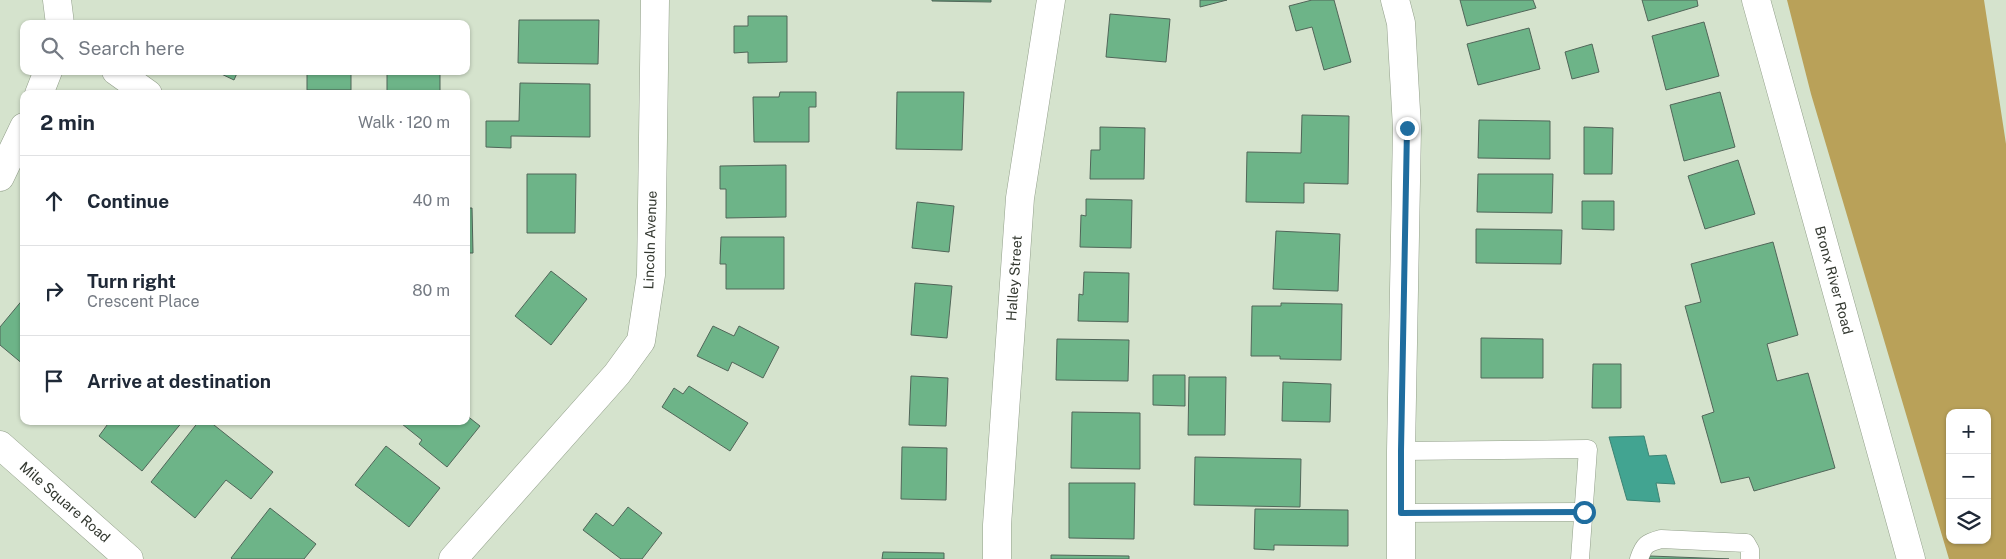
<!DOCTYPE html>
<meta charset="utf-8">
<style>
body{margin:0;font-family:"Public Sans",sans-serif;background:#f2f2f3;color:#1f2937}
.controls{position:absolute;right:15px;bottom:15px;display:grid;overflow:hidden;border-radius:10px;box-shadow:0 1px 4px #0004}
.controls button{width:45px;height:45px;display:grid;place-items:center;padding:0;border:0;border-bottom:1px solid #e0e1e3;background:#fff;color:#1f2937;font:25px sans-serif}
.stop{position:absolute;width:15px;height:15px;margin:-11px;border:4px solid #1f6d9f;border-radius:50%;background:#fff}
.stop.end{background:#1f6d9f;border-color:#fff;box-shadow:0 1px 5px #0008}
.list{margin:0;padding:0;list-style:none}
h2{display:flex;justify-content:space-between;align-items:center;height:65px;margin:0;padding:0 20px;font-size:21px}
h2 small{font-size:16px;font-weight:400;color:#747a83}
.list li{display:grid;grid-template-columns:32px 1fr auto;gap:15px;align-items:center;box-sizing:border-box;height:90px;padding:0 20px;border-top:1px solid #e0e1e3}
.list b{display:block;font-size:19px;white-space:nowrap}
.list p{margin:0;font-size:16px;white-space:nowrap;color:#747a83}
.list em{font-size:16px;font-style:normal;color:#747a83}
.icon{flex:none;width:28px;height:28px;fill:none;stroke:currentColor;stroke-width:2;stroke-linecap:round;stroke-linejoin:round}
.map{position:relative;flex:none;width:2006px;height:559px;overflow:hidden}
.search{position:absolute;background:#fff;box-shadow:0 1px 4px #0004;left:20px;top:20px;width:450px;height:55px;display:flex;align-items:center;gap:12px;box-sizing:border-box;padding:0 18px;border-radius:10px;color:#747a83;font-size:19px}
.panel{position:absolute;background:#fff;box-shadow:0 1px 4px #0004;left:20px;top:90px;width:450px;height:335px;border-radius:10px}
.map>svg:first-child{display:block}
.forest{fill:#b9a159;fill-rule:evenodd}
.water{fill:#42a491;stroke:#3d8374}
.building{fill:#6db488;stroke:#516659}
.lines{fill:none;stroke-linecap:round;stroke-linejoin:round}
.service-casing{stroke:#929f8a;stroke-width:19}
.minor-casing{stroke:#929f8a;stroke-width:29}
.tertiary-casing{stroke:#929f8a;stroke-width:29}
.service{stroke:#fff;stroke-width:18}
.minor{stroke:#fff;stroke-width:28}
.tertiary{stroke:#fff;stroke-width:28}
.route{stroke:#1f6d9f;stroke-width:6}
.labels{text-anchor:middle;stroke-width:4.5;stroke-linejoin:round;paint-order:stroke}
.street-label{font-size:14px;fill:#32372f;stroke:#fff}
</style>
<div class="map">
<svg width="2006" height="559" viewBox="0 0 2006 559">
<rect width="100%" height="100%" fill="#d5e3cd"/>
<!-- forest -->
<path class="forest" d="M 1787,0 L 1984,0 L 2006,144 L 2006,559 L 1949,559 L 1811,94 ZM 1950,413 L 1987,413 L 1987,540 L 1950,540 Z"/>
<!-- water -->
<path class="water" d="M 1644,436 L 1649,456 L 1666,455 L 1675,484 L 1656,483 L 1660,502 L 1627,500 L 1609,437 Z"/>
<!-- building -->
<g class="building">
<path d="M 932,0 L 991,0 L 991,2 L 932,1 Z"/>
<path d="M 1200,0 L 1227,0 L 1200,7 Z"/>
<path d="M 1312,0 L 1334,0 L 1351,62 L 1324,70 L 1312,27 L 1296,31 L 1289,6 Z"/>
<path d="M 1460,0 L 1533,0 L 1536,8 L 1467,26 Z"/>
<path d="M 1642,0 L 1697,0 L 1698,6 L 1648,21 Z"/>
<path d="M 1110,14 L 1170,19 L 1166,62 L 1106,57 Z"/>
<path d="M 748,16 L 787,16 L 787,62 L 748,63 L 748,52 L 734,53 L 734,26 L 748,26 Z"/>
<path d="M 519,20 L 599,20 L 598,64 L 518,63 Z"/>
<path d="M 1704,22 L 1719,76 L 1666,90 L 1652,36 Z"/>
<path d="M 1529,28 L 1540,69 L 1478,85 L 1467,44 Z"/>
<path d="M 1592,44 L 1599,72 L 1572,79 L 1565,52 Z"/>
<path d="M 215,71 L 238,71 L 234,80 Z"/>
<rect x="307" y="71" width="44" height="19"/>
<rect x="387" y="71" width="53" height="23"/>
<path d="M 520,83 L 590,84 L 590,137 L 511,136 L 511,148 L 486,147 L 486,121 L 519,121 Z"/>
<path d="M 780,92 L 816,92 L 816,107 L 809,107 L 809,142 L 754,142 L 753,97 L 779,97 Z"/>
<path d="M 897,92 L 964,92 L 962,150 L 896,149 Z"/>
<path d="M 1720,92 L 1735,147 L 1684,161 L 1670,105 Z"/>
<path d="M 1302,115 L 1349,116 L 1348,184 L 1304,183 L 1304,203 L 1246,202 L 1247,152 L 1301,153 Z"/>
<path d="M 1479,120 L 1550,121 L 1550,159 L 1478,158 Z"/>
<path d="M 1100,127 L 1145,128 L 1144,179 L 1090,179 L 1091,150 L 1100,150 Z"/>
<path d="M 1584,127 L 1613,128 L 1612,174 L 1584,174 Z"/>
<path d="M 1738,160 L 1755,214 L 1705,229 L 1688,176 Z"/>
<path d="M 786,165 L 786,217 L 726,218 L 726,189 L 720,189 L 720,166 Z"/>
<path d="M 527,174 L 576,174 L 575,233 L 527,233 Z"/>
<path d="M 1478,174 L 1553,174 L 1552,213 L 1477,212 Z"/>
<path d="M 1086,199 L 1132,200 L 1131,248 L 1080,247 L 1081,215 L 1086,216 Z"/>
<path d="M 1582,201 L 1614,201 L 1614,230 L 1582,229 Z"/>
<path d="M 917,202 L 954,206 L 949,252 L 912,248 Z"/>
<path d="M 466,208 L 472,208 L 473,253 L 466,253 Z"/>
<path d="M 1476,229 L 1562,230 L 1561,264 L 1476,263 Z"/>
<path d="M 1276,231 L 1340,234 L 1338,291 L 1273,289 Z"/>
<path d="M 721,237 L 784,237 L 784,289 L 726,289 L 726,264 L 720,264 Z"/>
<path d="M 1773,242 L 1798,335 L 1767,344 L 1777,381 L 1808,373 L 1835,468 L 1754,491 L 1749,477 L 1721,483 L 1702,416 L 1714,412 L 1685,306 L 1701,302 L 1691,264 Z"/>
<path d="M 551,271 L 587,299 L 551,345 L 515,316 Z"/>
<path d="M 1084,272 L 1129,273 L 1128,322 L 1078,321 L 1079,294 L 1083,295 Z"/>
<path d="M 915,283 L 952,286 L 947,338 L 911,335 Z"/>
<path d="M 24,298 L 24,365 L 0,345 L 0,327 Z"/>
<path d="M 1281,303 L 1342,304 L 1341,360 L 1280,359 L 1280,356 L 1251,356 L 1252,306 L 1281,306 Z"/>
<path d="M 713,326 L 734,336 L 739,326 L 779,347 L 763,378 L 732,362 L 728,371 L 697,356 Z"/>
<path d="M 1481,338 L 1543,339 L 1543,378 L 1481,378 Z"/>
<path d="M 1057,339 L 1129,340 L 1128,381 L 1056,380 Z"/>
<path d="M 1593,364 L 1621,364 L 1621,408 L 1592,408 Z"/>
<path d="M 1153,375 L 1185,375 L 1185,406 L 1153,405 Z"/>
<path d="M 911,376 L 948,378 L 946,426 L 909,425 Z"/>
<path d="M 1189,377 L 1226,377 L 1225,435 L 1188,435 Z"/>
<path d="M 1283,382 L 1331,384 L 1330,422 L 1282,421 Z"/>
<path d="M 689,386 L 748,423 L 730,451 L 662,407 L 674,388 L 683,394 Z"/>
<path d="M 1072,412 L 1140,413 L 1140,469 L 1071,468 Z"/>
<path d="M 466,415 L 480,426 L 447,467 L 419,444 L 422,440 L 402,424 L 404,421 L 466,421 Z"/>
<path d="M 110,421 L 183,421 L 142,471 L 99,436 Z"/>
<path d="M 199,421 L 209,421 L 273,472 L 251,499 L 226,480 L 195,518 L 151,482 Z"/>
<path d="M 386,446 L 440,488 L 409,527 L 355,485 Z"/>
<path d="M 902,447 L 947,448 L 946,500 L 901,499 Z"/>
<path d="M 1195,457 L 1301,459 L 1300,507 L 1194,505 Z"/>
<path d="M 1069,483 L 1135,483 L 1134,539 L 1069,538 Z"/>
<path d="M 628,507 L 662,533 L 642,559 L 621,559 L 583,530 L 596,513 L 613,526 Z"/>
<path d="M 270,508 L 316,544 L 304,559 L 232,559 L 231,558 Z"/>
<path d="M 1255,509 L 1348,510 L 1348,546 L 1274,545 L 1274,550 L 1254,549 Z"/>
<path d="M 883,552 L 944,553 L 944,559 L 882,559 Z"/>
<path d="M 1051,555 L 1129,556 L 1129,559 L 1051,559 Z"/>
<path d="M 1650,556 L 1729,559 L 1649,559 Z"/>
</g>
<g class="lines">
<defs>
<g id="service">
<path d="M 1401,451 L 1588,449 L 1580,559"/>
<path d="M 1401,513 L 1584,512"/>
<path d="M 1639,559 C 1644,544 1647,543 1661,539 L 1746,543 L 1750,550 L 1750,559"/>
</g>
<g id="minor">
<path d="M 57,0 L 60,24"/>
<path d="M 1395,0 L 1401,23 L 1407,128 L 1401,451 L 1401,559"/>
<path d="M 116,71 L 148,94"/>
<path d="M 39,94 L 48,71"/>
<path d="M 0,177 L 24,127"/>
<path d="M 453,559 L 617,374 L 641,341 L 651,275 L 655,0"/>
<path d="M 997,559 L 997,525 L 1020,198 L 1051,0"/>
</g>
<g id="tertiary">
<path d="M 1756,0 L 1911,559"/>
<path d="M 0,445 L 129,559"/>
</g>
</defs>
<!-- service casing -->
<use href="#service" class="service-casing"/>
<!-- minor casing -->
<use href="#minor" class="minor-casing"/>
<!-- tertiary casing -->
<use href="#tertiary" class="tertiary-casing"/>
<!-- service -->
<use href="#service" class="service"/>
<!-- minor -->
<use href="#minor" class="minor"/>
<!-- tertiary -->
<use href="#tertiary" class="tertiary"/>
</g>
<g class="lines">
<!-- route -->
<path class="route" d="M 1407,128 L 1401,451 L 1401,513 L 1584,512"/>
</g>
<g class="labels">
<!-- street labels -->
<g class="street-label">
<text transform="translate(650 240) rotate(-88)" y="5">Lincoln Avenue</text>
<text transform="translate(1014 278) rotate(-86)" y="5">Halley Street</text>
<text transform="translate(1834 280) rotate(75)" y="5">Bronx River Road</text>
<text transform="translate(65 502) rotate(41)" y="5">Mile Square Road</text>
</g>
</g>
</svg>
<div class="controls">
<button>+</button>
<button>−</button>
<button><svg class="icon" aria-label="layers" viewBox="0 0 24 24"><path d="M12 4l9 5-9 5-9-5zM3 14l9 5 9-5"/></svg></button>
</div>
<div class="stop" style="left:1584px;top:512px"></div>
<div class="stop end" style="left:1407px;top:128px"></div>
<div class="search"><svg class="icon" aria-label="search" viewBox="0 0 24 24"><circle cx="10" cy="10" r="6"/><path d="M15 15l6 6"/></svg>Search here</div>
<section class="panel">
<h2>2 min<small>Walk · 120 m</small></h2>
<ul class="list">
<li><svg class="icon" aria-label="ahead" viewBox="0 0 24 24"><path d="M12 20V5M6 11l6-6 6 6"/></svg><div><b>Continue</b></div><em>40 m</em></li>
<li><svg class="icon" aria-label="right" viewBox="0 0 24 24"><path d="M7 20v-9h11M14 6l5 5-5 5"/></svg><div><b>Turn right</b><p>Crescent Place</p></div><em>80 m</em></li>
<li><svg class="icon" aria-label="arrive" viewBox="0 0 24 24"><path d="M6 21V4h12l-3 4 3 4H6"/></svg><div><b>Arrive at destination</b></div></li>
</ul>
</section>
</div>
